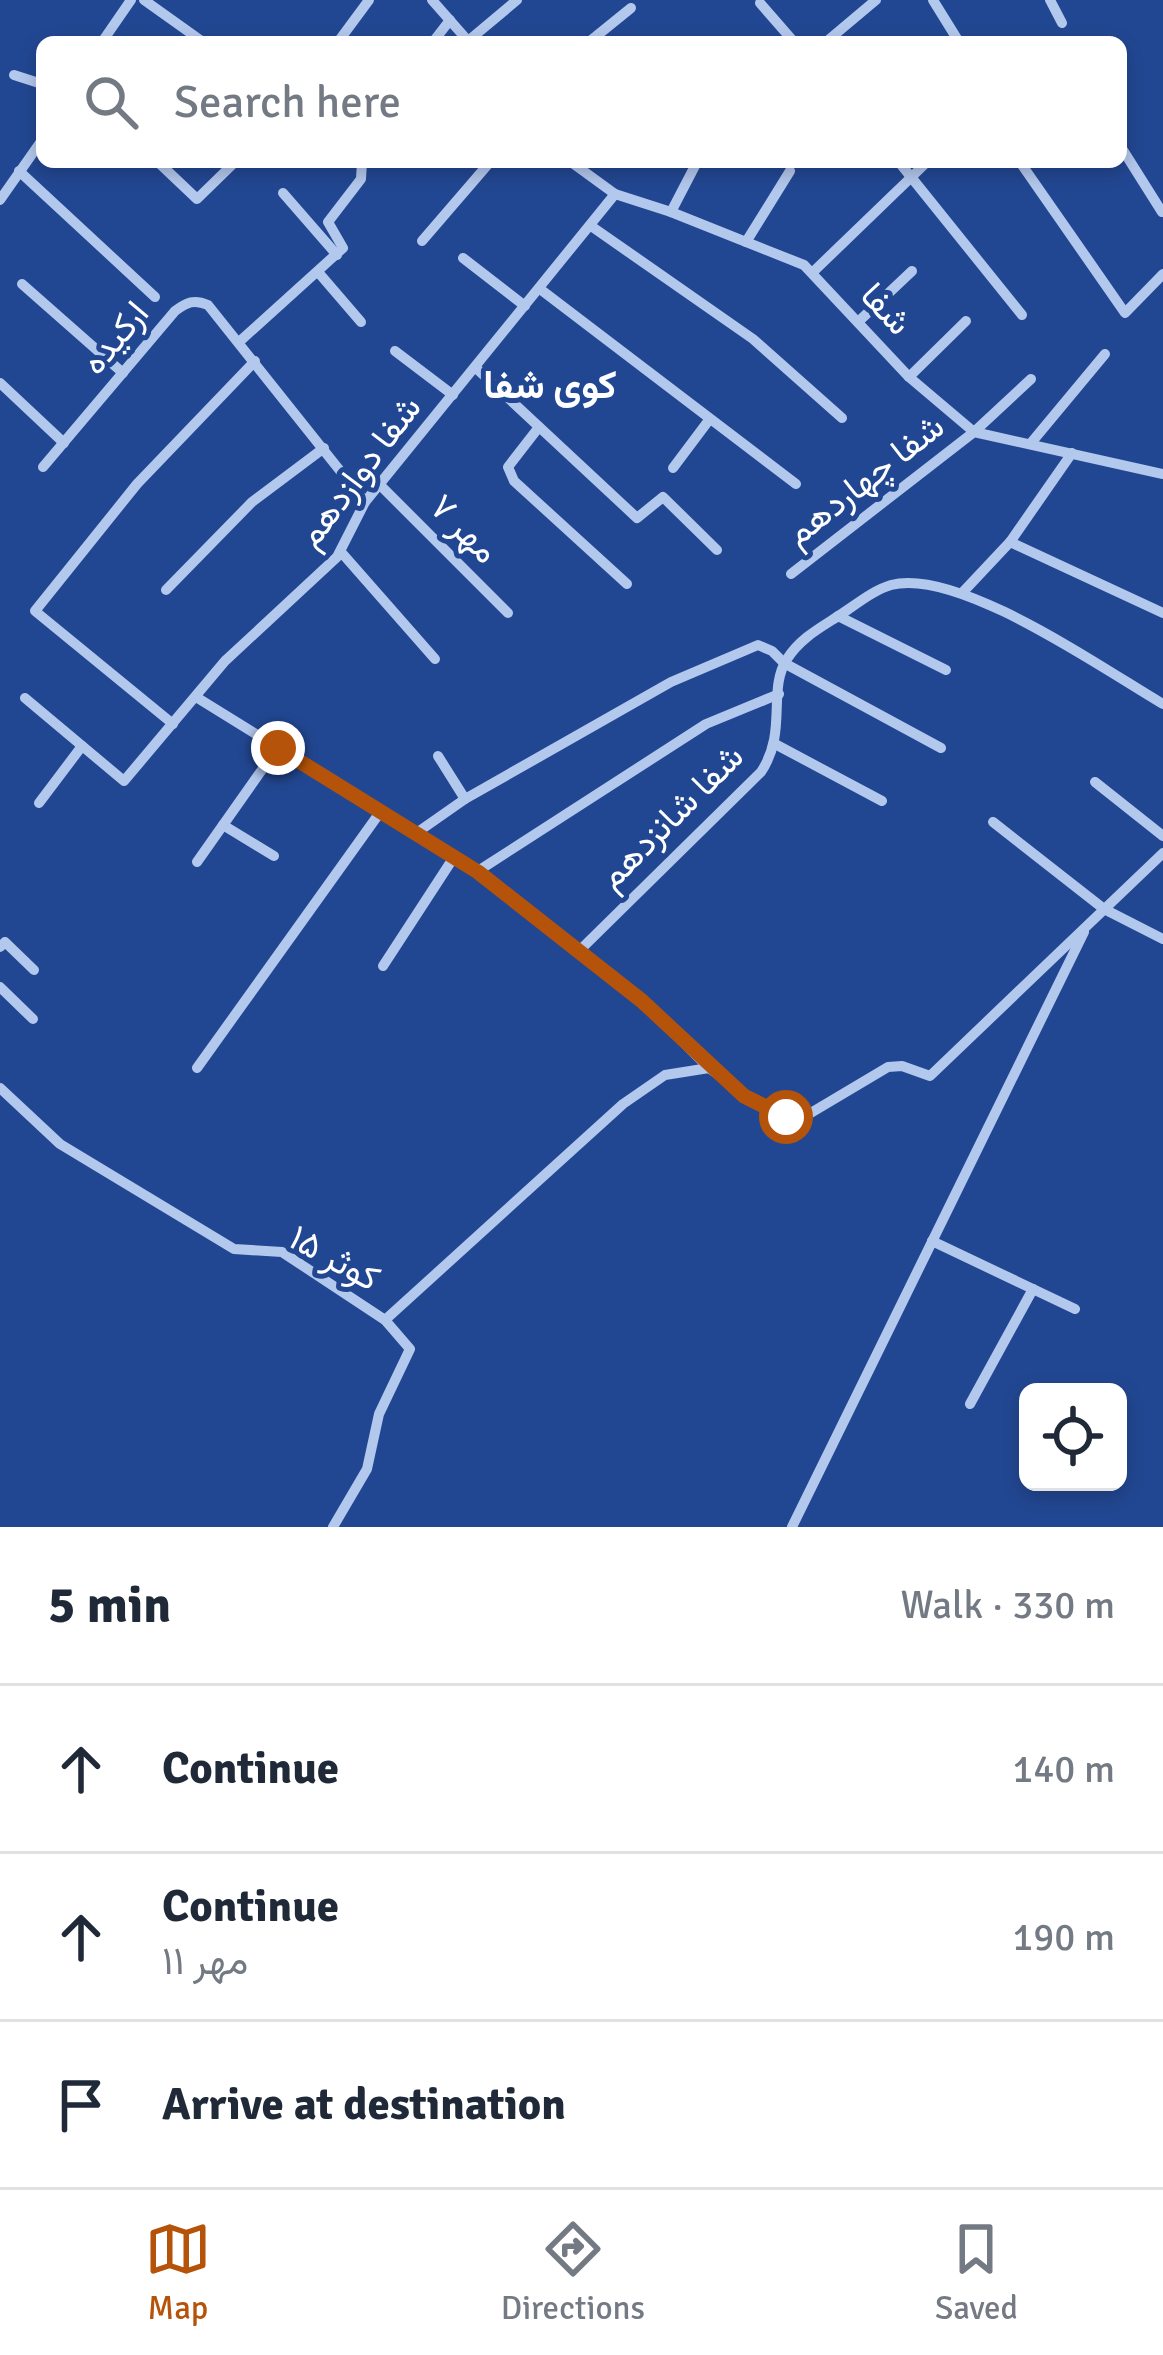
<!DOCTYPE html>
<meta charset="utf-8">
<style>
body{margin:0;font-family:Signika,Vazirmatn,sans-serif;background:#f6f6f7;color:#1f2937}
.controls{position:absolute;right:36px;bottom:36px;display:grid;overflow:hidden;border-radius:18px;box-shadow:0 6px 18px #0003}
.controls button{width:108px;height:108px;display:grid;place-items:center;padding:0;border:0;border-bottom:3px solid #e0e1e3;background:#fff;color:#1f2937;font:60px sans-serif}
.stop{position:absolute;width:36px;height:36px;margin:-27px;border:9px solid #b45309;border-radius:50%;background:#fff}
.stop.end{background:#b45309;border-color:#fff;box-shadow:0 3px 12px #0008}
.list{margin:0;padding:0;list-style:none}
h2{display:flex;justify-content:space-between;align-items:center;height:156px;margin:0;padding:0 48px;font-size:51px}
h2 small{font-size:39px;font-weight:400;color:#747a83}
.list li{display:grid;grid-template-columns:78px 1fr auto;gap:36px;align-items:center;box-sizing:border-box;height:168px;padding:0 48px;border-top:3px solid #e0e1e3}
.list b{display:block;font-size:45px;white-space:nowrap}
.list p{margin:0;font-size:39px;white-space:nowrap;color:#747a83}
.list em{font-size:39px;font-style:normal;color:#747a83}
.icon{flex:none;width:66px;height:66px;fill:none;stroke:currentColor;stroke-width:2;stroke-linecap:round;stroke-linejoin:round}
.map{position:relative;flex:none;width:1163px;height:1527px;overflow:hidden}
.search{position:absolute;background:#fff;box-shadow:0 6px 18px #0003;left:36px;right:36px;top:36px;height:132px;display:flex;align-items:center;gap:30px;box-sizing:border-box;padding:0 42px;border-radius:18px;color:#747a83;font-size:45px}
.sheet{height:660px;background:#fff}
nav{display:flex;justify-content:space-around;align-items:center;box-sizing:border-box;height:168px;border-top:3px solid #e0e1e3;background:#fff;font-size:33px;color:#747a83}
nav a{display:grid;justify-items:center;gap:6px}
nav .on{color:#b45309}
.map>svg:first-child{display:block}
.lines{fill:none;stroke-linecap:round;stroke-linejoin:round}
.street{stroke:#b3c8ed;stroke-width:10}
.route{stroke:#b45309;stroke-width:15}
.labels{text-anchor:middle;stroke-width:10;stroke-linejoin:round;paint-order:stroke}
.street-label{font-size:36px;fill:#fff;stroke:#224792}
.neighbourhood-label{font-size:39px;font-weight:bold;fill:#fff;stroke:#224792}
</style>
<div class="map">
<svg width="1163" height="1527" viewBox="0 0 1163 1527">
<rect width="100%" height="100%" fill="#224792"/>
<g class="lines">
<!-- street -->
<g class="street">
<path d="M 144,0 L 203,42"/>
<path d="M 432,0 L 469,42"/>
<path d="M 933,0 L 959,42"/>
<path d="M 1050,0 L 1062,23"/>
<path d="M 760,3 L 794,42"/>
<path d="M 468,41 L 517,0"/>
<path d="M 102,42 L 131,0"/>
<path d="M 338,42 L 369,0"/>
<path d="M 433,42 L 450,20"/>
<path d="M 589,42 L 631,8"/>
<path d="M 826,42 L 876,0"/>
<path d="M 14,75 L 42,84"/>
<path d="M 1121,147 L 1162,212"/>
<path d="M 158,162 L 197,199 L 235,162"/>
<path d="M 571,162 L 615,194 L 671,212 L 804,265 L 909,377 L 974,432 L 1163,474"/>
<path d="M 899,162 L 1022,315"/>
<path d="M 1020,162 L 1125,313 L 1163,274"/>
<path d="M 19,171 L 155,297"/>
<path d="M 283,193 L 337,255"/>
<path d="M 0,200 L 42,140"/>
<path d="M 671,212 L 697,162"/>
<path d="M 591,226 L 753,339 L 842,418"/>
<path d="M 422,241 L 490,162"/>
<path d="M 746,242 L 790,171"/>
<path d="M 463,258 L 525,306"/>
<path d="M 318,272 L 361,322"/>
<path d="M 813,272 L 927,162"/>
<path d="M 22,284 L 123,373"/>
<path d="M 540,289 L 796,484"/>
<path d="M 858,322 L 912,271"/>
<path d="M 239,342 L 343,248 L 328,222 L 361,179 L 362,162"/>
<path d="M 395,351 L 453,395"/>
<path d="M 476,368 L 637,518 L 663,497 L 717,550"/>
<path d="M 909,377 L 966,321"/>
<path d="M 0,383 L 64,443"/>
<path d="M 539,427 L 508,467 L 514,481 L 627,584"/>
<path d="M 1031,443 L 1105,354"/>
<path d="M 43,467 L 175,311 C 187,302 194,299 208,305 L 365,502"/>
<path d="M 673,468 L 709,420"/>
<path d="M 380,485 L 508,613"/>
<path d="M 1010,542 L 1163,613"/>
<path d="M 341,552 L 435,659"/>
<path d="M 791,574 L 974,432 L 1031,379"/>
<path d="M 166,590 L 252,502 L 324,448"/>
<path d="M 963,592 L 1010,542 L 1072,453"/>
<path d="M 838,616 L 946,670"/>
<path d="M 196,697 L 478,871 L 642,1001 L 709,1068 L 768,1111 L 798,1118 L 809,1114 L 888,1067 L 902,1066 L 930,1076 L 1163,853"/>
<path d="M 25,698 L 124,781 L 225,661 L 337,557 L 365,502 L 615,194"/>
<path d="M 173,724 L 35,611 L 137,484 L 255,361"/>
<path d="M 775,744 L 882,801"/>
<path d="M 438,756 L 465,799"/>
<path d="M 1095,782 L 1163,836"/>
<path d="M 39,803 L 82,746"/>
<path d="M 993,822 L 1104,909 L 1163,939"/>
<path d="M 223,825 L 274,856"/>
<path d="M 415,834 L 465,799 L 671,682 L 758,645 L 772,651 L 784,663 L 941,748"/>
<path d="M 197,862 L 278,747"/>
<path d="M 478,871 L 706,724 L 779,694"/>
<path d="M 0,947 L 5,942 L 34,970"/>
<path d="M 578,952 L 761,772 C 788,732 767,690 787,659 C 801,637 822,627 843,613 C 858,603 874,590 891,585 C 958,567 1103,669 1163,704"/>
<path d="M 383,966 L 454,857"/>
<path d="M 0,987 L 33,1019"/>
<path d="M 197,1068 L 381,811"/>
<path d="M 0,1088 L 60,1144 L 234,1249 L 282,1252 L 385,1320 L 410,1349 L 379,1414 L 367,1469 L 333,1527"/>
<path d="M 932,1241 L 1075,1309"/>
<path d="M 385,1320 L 623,1104 L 665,1075 L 709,1068"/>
<path d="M 970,1404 L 1033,1289"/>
<path d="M 792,1527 L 1084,932"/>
</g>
</g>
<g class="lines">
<!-- route -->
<path class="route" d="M 278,748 L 478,872 L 642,1001 L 744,1096 L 786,1117"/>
</g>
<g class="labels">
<!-- street labels -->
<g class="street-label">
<text transform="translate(887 308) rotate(47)" y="13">شفا</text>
<text transform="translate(114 337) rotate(-50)" y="13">ارکیده</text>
<text transform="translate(358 471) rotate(-53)" y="13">شفا دوازدهم</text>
<text transform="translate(864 479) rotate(-38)" y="13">شفا چهاردهم</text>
<text transform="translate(465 528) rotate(45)" y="13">مهر ۷</text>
<text transform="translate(670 816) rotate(-45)" y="13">شفا شانزدهم</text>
<text transform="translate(335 1257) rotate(29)" y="13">کوثر ۱۵</text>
</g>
<!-- neighbourhood labels -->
<g class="neighbourhood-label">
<text x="550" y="398">کوی شفا</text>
</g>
</g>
</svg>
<div class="controls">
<button><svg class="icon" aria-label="locate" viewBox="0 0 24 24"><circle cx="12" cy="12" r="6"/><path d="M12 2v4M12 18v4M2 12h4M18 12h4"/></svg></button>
</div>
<div class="stop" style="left:786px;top:1117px"></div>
<div class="stop end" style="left:278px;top:748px"></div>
<div class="search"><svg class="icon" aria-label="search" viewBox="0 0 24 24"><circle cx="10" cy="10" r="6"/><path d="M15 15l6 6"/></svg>Search here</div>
</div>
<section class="sheet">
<h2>5 min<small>Walk · 330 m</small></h2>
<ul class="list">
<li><svg class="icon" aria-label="ahead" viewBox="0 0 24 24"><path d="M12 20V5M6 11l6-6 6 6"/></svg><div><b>Continue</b></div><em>140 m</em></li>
<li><svg class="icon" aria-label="ahead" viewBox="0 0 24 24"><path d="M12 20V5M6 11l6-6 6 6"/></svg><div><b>Continue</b><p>مهر ۱۱</p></div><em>190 m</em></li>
<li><svg class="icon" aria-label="arrive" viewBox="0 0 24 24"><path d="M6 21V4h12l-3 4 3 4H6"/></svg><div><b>Arrive at destination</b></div></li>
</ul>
</section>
<nav>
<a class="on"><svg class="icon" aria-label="map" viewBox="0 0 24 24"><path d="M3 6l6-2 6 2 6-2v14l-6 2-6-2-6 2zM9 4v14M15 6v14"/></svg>Map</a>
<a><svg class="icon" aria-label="directions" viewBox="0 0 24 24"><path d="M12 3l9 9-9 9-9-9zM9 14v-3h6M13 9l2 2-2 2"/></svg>Directions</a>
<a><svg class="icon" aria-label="saved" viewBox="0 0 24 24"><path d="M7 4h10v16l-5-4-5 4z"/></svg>Saved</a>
</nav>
